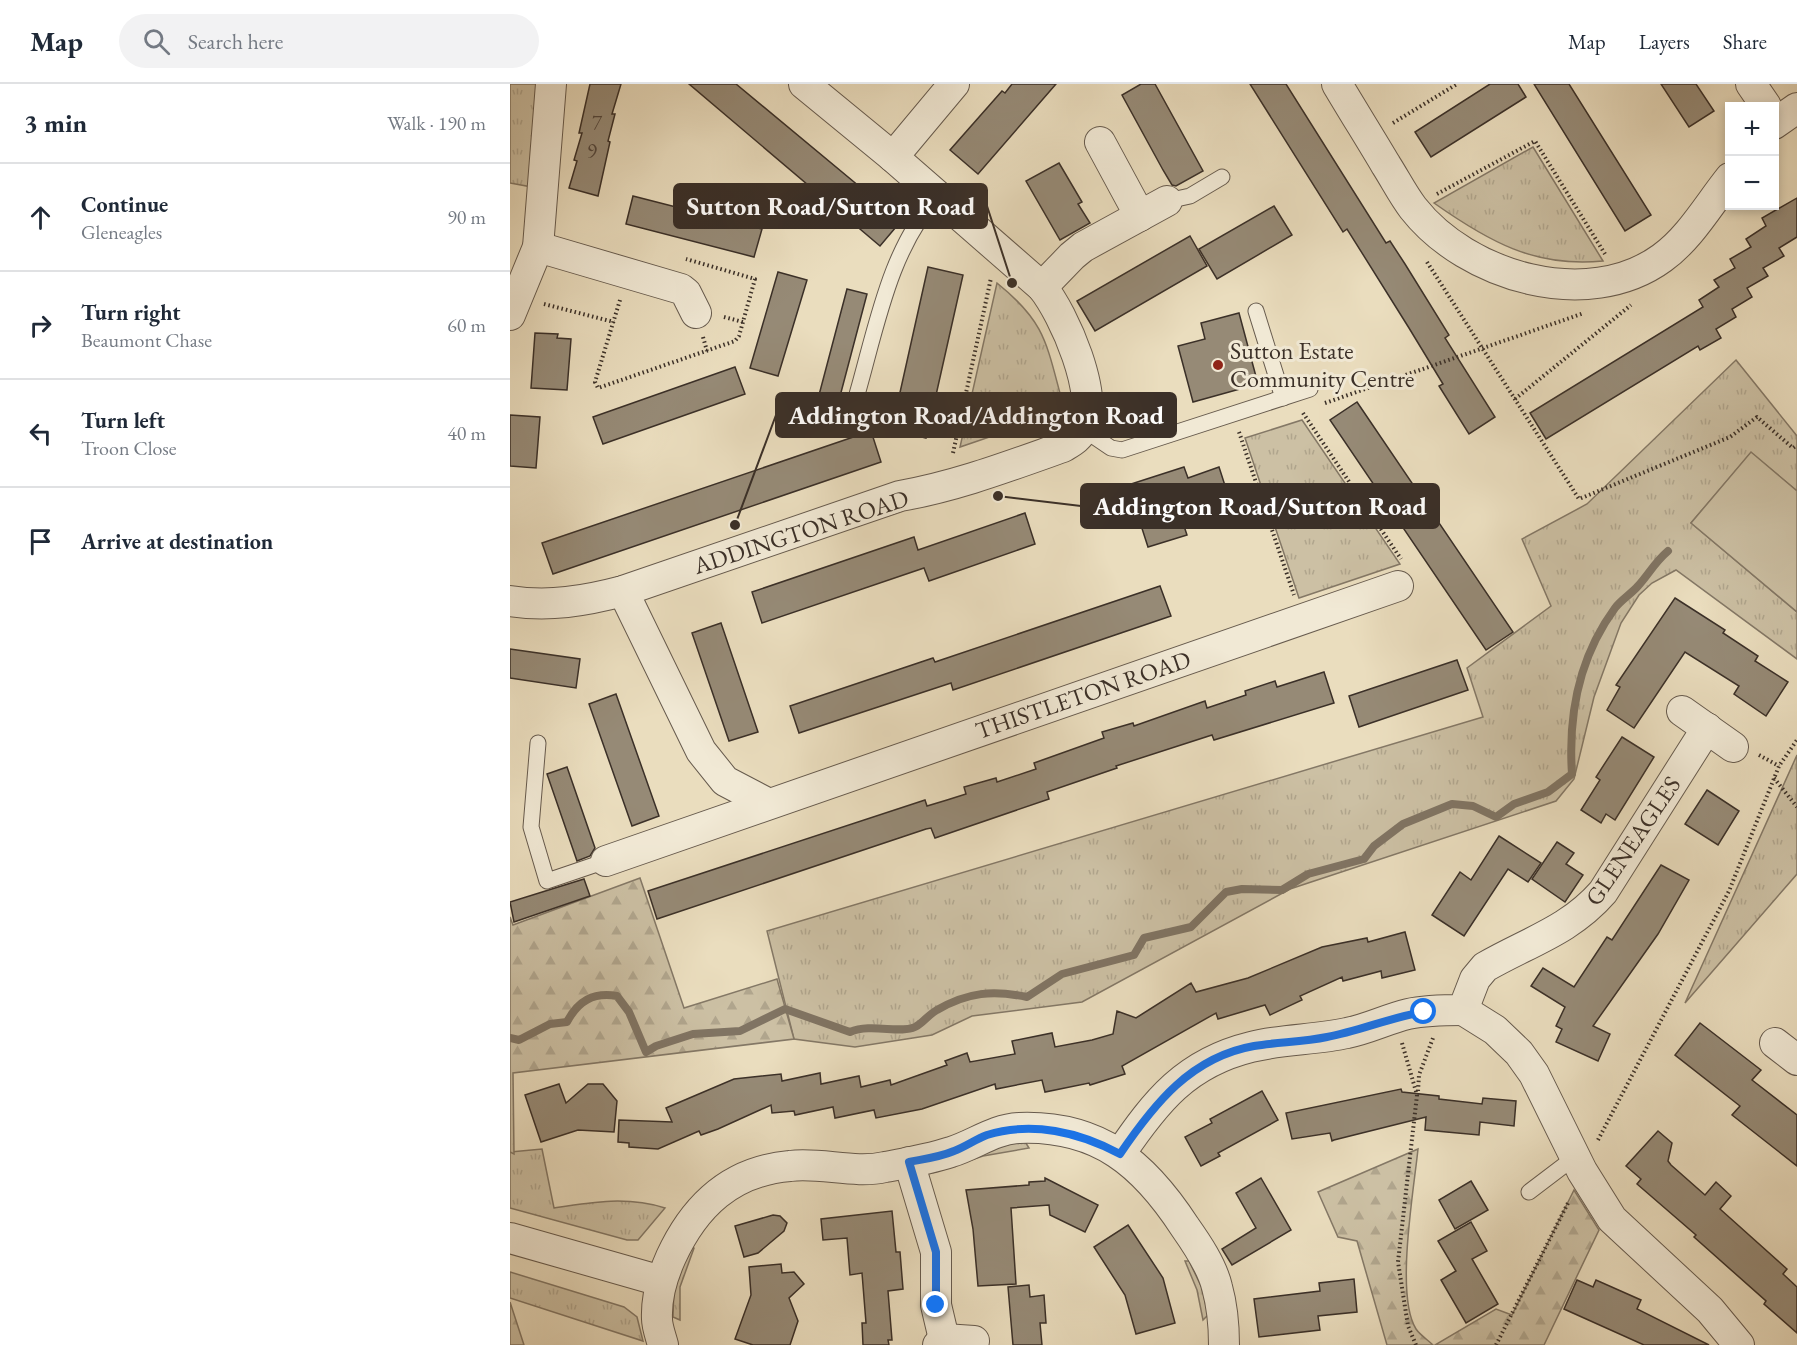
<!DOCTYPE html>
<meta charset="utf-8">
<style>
body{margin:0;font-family:"EB Garamond",serif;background:#f2f2f3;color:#1f2937}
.controls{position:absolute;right:18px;top:18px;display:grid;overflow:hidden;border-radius:0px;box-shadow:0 3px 9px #0003}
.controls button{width:54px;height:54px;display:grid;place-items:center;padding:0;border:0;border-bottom:2px solid #e0e1e3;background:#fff;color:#1f2937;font:30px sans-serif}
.stop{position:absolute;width:18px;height:18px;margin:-14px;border:4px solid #1a73e8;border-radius:50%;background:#fff}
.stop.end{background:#1a73e8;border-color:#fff;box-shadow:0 2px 6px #0008}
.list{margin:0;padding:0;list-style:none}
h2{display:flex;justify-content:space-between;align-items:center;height:78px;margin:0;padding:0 24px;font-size:26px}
h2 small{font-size:20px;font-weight:400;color:#747a83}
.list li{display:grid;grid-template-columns:39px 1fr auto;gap:18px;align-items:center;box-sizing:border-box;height:108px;padding:0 24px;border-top:2px solid #e0e1e3}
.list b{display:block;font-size:22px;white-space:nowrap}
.list p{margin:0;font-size:20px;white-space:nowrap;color:#747a83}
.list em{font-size:20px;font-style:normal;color:#747a83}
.icon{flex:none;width:33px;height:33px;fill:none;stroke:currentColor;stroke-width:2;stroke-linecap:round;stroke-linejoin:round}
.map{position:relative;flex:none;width:1287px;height:1261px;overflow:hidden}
header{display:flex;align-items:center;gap:36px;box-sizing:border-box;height:84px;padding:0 30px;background:#fff;border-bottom:2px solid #e0e1e3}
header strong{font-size:28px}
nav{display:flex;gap:33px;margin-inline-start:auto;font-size:21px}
.search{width:420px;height:54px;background:#f2f2f3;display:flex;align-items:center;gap:15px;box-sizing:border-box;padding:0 21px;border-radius:33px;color:#747a83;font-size:22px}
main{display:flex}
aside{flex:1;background:#fff}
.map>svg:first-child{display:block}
.grass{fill:url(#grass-tufts);stroke:#847866;stroke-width:1.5}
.forest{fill:url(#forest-firs);stroke:#847866;stroke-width:1.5}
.garden{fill:#ccc0a4;stroke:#847866;stroke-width:1.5}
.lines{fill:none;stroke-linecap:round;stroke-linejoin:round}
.stream{stroke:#807463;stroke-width:8}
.building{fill:#968a76;stroke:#3b3028;stroke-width:1.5}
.service-casing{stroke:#675b4e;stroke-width:17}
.minor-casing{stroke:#675b4e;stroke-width:32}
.path{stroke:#3b3028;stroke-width:4;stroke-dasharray:1.5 3;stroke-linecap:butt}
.service{stroke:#f1e9d5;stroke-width:15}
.minor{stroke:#f1e9d5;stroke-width:30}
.route{stroke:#1a73e8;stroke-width:8}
.poi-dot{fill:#8f2418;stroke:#f1e9d5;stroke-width:2}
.labels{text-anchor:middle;stroke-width:6;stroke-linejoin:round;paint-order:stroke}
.number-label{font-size:21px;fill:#52463c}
.poi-label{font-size:24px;fill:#3b3028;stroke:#f1e9d5;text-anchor:start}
.street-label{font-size:24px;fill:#3b3028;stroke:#f1e9d5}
.leader{fill:none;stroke:#3b3028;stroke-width:2}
.callout-dot{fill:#3b3028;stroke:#f1e9d5;stroke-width:2}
.callout{fill:#3b3028;stroke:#3b3028;stroke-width:2}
.callout-label{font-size:26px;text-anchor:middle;font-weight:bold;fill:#fff}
</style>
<header>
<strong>Map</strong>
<div class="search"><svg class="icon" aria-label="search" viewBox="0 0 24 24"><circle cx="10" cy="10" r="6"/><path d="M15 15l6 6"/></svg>Search here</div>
<nav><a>Map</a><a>Layers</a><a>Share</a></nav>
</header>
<main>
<aside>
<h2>3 min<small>Walk · 190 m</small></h2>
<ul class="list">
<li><svg class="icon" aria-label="ahead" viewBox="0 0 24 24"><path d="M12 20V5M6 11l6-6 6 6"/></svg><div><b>Continue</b><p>Gleneagles</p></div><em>90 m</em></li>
<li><svg class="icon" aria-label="right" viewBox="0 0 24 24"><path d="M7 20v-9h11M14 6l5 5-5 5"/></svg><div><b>Turn right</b><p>Beaumont Chase</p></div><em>60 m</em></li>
<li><svg class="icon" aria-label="left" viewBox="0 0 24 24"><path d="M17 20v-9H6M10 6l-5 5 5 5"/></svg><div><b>Turn left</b><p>Troon Close</p></div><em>40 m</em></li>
<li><svg class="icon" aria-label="arrive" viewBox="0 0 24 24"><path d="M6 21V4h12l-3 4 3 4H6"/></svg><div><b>Arrive at destination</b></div></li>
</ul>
</aside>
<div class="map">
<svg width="1287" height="1261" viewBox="0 0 1287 1261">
<defs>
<pattern id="grass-tufts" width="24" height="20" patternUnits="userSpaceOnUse" patternTransform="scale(1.5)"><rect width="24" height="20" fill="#ccc0a4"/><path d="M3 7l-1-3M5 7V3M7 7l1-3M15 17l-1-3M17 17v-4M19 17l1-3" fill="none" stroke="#b0a58d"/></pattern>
<pattern id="forest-firs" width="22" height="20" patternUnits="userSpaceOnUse" patternTransform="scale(1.5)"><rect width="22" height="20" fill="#ccc0a4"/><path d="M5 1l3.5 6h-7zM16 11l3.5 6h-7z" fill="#b0a58d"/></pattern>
</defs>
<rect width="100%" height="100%" fill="#eaddbe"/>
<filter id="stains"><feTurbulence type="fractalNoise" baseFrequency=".00333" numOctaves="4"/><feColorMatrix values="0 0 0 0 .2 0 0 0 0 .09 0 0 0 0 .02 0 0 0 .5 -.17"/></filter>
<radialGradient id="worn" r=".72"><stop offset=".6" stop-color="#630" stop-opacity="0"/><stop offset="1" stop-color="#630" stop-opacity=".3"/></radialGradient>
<!-- grass -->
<g class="grass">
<path d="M 0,0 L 28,0 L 22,103 L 0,99 Z"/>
<path d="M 1023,63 L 1093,177 C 1025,184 978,157 924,119 Z"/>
<path d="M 487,199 C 534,237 536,257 551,313 C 550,324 545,329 535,334 L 450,363 Z"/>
<path d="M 1226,276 L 1287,352 L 1287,407 L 1241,369 L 1181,439 L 1287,528 L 1287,575 L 1166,486 L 1142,499 L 1129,511 L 1111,539 L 1084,613 L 1064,695 L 1046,717 L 780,805 L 572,918 L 462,932 L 422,951 L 345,963 L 284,955 L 257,847 L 973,633 L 957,584 L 1041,522 L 1012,455 L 1077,420 Z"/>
<path d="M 792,336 L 890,480 L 789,514 L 735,354 Z"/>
<path d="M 1287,671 L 1287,790 L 1175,919 Z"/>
<path d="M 514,1056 L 519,1064 L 473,1072 L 425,1088 L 432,1080 Z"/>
<path d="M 32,1065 L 44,1124 C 82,1118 117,1112 155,1124 L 128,1156 L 117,1156 L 0,1124 L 0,1068 Z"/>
<path d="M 178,1161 L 184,1164 L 170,1203 L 170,1236 L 163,1233 L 164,1201 Z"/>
<path d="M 675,1177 L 679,1177 L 692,1204 L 698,1231 L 693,1236 L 687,1206 Z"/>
<path d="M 0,1188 L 114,1223 L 127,1233 L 133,1257 L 0,1214 Z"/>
</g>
<!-- forest -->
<g class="forest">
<path d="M 130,794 L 174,924 L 267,895 L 284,955 L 3,989 L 4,1070 L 0,1068 L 0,833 L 3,841 Z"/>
<path d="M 908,1065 C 904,1105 885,1212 906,1245 C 910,1251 918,1256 923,1261 L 877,1261 L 847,1157 L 828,1153 L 808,1108 Z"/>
<path d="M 1064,1106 L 1089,1146 L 1034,1261 L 925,1261 L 986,1225 L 1002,1231 Z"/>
<path d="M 0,1218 L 14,1261 L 0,1261 Z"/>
</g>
<!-- garden -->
<path class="garden" d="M 1241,368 L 1287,407 L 1287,528 L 1181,439 Z"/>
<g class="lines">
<!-- stream -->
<path class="stream" d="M 0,954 L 9,956 L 40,940 L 57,938 C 68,917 83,908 107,912 L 119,928 L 136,968 L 146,962 L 183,950 L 230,947 L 275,925 L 340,948 C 361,939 390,950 405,943 C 413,939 419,930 427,926 C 458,908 483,906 517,913 L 552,890 L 624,871 L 634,854 L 681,843 L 716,808 L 732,805 L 772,806 L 798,790 L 854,775 L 864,762 L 893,740 L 942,720 L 963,722 L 986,733 L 1004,720 L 1038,708 L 1062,690 C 1058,631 1069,573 1105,524 C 1111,516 1121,510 1128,502 C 1139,490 1144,479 1158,467"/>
</g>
<!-- building -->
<g class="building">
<path d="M 80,0 L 111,0 L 102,30 L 105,30 L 98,57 L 100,58 L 88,112 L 59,104 L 67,77 L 64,76 L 72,49 L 69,49 Z"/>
<path d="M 179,0 L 226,0 L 391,137 L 370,162 Z"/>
<path d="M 502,0 L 546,0 L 468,90 L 440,66 L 492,7 L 495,9 Z"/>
<path d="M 631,0 L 645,0 L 693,87 L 666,102 L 662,101 L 653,86 L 612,11 Z"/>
<path d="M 740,0 L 776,0 L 876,159 L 880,157 L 895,180 L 939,251 L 935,254 L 985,333 L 959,350 L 929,302 L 933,300 L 899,244 L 837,145 L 833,148 Z"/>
<path d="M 980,0 L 1008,0 L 1016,13 L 921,73 L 905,48 Z"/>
<path d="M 1024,0 L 1059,0 L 1141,131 L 1115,147 Z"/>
<path d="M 1151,0 L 1186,0 L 1204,27 L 1179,43 Z"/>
<path d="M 549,79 L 572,118 L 568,120 L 580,139 L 550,156 L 516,97 Z"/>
<path d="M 123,112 L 252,145 L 244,173 L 116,140 Z"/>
<path d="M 1287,114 L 1287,153 L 1269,164 L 1274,172 L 1253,184 L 1258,192 L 1237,204 L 1242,213 L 1222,225 L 1226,233 L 1206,245 L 1211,254 L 1190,266 L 1188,262 L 1036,355 L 1020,329 L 1193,223 L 1189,216 L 1209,203 L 1204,196 L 1225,184 L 1220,175 L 1241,163 L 1236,155 L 1256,142 L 1252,134 Z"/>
<path d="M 764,122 L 782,151 L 707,195 L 689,165 Z"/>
<path d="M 680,152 L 697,182 L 585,247 L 567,217 Z"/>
<path d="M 418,183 L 453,191 L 424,320 L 389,313 Z"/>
<path d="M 268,188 L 297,196 L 268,292 L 240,284 Z"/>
<path d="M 337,205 L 357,210 L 329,316 L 309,311 Z"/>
<path d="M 729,229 L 748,300 L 683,318 L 668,262 L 695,255 L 691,239 Z"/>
<path d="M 25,249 L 48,250 L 47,254 L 61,255 L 57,306 L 21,304 Z"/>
<path d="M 225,283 L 235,310 L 93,360 L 83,333 Z"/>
<path d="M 847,318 L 1003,548 L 976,566 L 820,336 Z"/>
<path d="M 423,326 L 416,354 L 372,343 Z"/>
<path d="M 0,331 L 30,333 L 26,384 L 0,382 Z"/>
<path d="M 361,347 L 371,378 L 43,490 L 32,459 Z"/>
<path d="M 674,383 L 678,394 L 709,383 L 719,414 L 670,430 L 677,451 L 638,463 L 618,401 Z"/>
<path d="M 515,429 L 525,460 L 419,497 L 414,484 L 252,539 L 242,508 L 404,453 L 408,466 Z"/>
<path d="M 650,502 L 661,532 L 443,606 L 441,599 L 289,649 L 280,622 L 423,574 L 425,578 Z"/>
<path d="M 1165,514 L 1215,546 L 1213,549 L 1248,572 L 1245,577 L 1278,598 L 1256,632 L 1224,610 L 1229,602 L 1175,568 L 1124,644 L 1097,626 L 1110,603 L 1106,601 Z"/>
<path d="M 211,539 L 248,648 L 219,657 L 182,549 Z"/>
<path d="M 0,565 L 70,575 L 66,604 L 0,594 Z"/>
<path d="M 947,576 L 958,606 L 849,643 L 839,612 Z"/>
<path d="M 814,588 L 824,619 L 704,656 L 702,651 L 606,682 L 607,684 L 537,708 L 539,715 L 425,754 L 421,744 L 416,745 L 147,835 L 138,807 L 415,716 L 417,722 L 437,716 L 456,710 L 454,703 L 486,694 L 487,698 L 526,685 L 524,679 L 594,654 L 592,648 L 623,639 L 624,642 L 695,617 L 697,624 L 736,611 L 735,607 L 765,597 L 767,603 Z"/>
<path d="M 106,610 L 149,732 L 122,742 L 79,620 Z"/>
<path d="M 1112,653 L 1144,673 L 1105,736 L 1096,730 L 1091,739 L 1071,726 L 1090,696 L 1086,693 Z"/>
<path d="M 57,683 L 85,764 L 80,772 L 67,777 L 37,690 Z"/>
<path d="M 1197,706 L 1229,727 L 1208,761 L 1175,740 Z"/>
<path d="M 989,752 L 1031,779 L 1018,798 L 998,785 L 954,852 L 922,831 L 950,788 L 961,796 Z"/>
<path d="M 1047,758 L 1064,769 L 1056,780 L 1073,791 L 1055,818 L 1022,795 Z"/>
<path d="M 1151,781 L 1179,796 L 1148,850 L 1083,942 L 1100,950 L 1088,977 L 1046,958 L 1052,945 L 1046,942 L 1055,923 L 1021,902 L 1033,884 L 1064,903 L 1097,853 L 1102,856 Z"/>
<path d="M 74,795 L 80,812 L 4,838 L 0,818 Z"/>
<path d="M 895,848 L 905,886 L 872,894 L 871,887 L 833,897 L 832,893 L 790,912 L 792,916 L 760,931 L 755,921 L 708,935 L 706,929 L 612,982 L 615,990 L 580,1001 L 579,999 L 535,1008 L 532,996 L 486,1005 L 485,1000 L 412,1025 L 366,1034 L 364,1026 L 325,1034 L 323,1023 L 285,1031 L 284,1027 L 262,1029 L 261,1021 L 208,1045 L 191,1051 L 189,1047 L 148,1065 L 119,1063 L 119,1059 L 108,1058 L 109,1036 L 162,1038 L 156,1024 L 224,995 L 271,990 L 272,997 L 310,989 L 311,1000 L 349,992 L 351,1003 L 380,996 L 381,1001 L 437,981 L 435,977 L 457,969 L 460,978 L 505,970 L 502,957 L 542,949 L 545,963 L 582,956 L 603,950 L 607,927 L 626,934 L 681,899 L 686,908 L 738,894 L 812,863 L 857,854 L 858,858 Z"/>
<path d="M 1190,939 L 1251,986 L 1242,996 L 1287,1031 L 1287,1082 L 1222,1031 L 1230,1022 L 1165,971 Z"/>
<path d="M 49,1000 L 56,1019 L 78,1000 L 93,1000 L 107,1017 L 104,1048 L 68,1046 L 31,1058 L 15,1011 Z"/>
<path d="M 891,1005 L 892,1008 L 929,1012 L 929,1015 L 972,1020 L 973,1014 L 1006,1017 L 1004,1042 L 970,1038 L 969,1051 L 915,1046 L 916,1033 L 824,1056 L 822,1057 L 820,1049 L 782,1055 L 776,1029 Z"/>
<path d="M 752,1007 L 768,1036 L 708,1069 L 710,1072 L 691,1082 L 675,1053 L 702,1039 L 700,1035 Z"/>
<path d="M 1148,1047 L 1162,1059 L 1158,1077 L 1161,1081 L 1195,1111 L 1206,1098 L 1221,1112 L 1210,1125 L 1277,1185 L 1273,1190 L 1287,1203 L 1287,1249 L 1254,1220 L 1256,1217 L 1184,1153 L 1186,1151 L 1127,1100 L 1131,1095 L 1116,1082 Z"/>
<path d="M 535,1094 L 588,1121 L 575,1148 L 540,1131 L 539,1121 L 501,1124 L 506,1200 L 468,1202 L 463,1145 L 456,1106 L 519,1101 L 519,1098 L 535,1097 Z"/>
<path d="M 751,1094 L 781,1146 L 722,1181 L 712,1165 L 746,1144 L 726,1109 Z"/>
<path d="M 961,1097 L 978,1126 L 945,1145 L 929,1116 Z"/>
<path d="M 382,1127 L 386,1168 L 390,1168 L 393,1205 L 378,1207 L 382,1256 L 378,1256 L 379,1261 L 353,1261 L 352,1239 L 356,1239 L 352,1189 L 340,1191 L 337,1154 L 313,1156 L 311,1135 Z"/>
<path d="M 263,1131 L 270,1132 L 277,1139 L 274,1147 L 248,1169 L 234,1173 L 225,1142 Z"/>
<path d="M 961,1138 L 977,1167 L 962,1175 L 988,1220 L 956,1239 L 931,1196 L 946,1187 L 928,1157 Z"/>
<path d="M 618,1141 L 653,1194 L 665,1239 L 626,1250 L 615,1211 L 584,1163 Z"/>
<path d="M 271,1180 L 272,1189 L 284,1188 L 294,1200 L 279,1214 L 288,1237 L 280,1261 L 243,1261 L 225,1255 L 241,1211 L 239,1183 Z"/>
<path d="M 844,1195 L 847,1228 L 808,1232 L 810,1246 L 749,1253 L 744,1215 L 810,1207 L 809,1199 Z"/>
<path d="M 1067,1196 L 1083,1203 L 1086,1196 L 1131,1216 L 1127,1225 L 1199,1261 L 1134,1261 L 1054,1225 Z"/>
<path d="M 519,1201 L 520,1213 L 534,1211 L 536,1239 L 530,1239 L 532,1261 L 503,1261 L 498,1203 Z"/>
</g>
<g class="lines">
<defs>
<g id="service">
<path d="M 657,117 L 680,112 L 712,93"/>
<path d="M 746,227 L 773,314"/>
<path d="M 346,314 C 366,246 379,165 428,112"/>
<path d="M 573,345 L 601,364 L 612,366 L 800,305"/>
<path d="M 28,659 L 21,743 L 37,797 L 96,777"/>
<path d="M 1019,1108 L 1065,1073"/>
</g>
<g id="minor">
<path d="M 827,0 C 843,27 860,54 876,81 C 885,95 893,111 903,124 C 957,193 1078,228 1152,174 C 1180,154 1199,120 1220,94"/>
<path d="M 1241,0 L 1256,22"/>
<path d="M 1264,40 L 1287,24"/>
<path d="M 590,58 L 630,132"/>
<path d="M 383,73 L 444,0"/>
<path d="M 28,163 L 171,205 L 176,209 L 186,229"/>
<path d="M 532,203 L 562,172 L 573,163 L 657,117"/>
<path d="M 0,231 L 28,163 L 41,0"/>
<path d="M 113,507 L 191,667 L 215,697 L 257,719"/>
<path d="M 0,517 C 39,523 75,517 113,507 L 390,412 C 447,402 499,382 553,363 C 561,358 569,354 573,345 C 590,312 554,230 532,203 L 383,73 L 294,0"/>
<path d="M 1172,627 L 1223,663"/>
<path d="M 96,777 L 888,502"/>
<path d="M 953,926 L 985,946 L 1009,969 L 1024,990 L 1072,1087 L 1102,1135 L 1200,1226 L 1229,1261"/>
<path d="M 1265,959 L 1287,976"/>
<path d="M 610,1070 C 646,1017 676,979 741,963 C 772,955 806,956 837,949 C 858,945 877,935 898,930 C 916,926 935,926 953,926 L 965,895 L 975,883 C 1018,858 1059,847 1093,808 L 1197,644"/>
<path d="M 399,1078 L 426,1168 L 426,1221 L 434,1255"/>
<path d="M 0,1154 L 151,1197"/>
<path d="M 153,1261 C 151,1253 147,1243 147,1235 C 146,1213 152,1193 161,1173 C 185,1121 221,1087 280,1082 C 311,1078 344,1090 375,1083 C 397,1079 420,1075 441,1068 C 464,1061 484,1045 509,1044 C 589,1041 634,1080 675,1143 C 687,1160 702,1182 707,1203 C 712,1221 714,1242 714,1261"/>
<path d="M 428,1261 L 434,1255 L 464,1257"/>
</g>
</defs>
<!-- service casing -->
<use href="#service" class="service-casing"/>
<!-- minor casing -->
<use href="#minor" class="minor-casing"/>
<!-- path -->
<g class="path">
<path d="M 883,39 L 947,0"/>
<path d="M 927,110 L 1025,57 L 1095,170"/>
<path d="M 917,178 L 1069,415 L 1220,353 L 1247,333 L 1283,364 L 1287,361"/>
<path d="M 110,216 L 85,298 L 88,304 L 225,257 L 229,252 L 245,195 L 176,175"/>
<path d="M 34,220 L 104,238"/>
<path d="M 214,233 L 233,238"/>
<path d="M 193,253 L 197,267"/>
<path d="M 1005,315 L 1121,221"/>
<path d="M 815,319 L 1074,229"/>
<path d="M 793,329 L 891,475"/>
<path d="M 729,348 L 784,511"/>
<path d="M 443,369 L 481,194"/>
<path d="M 1249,671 L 1269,682"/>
<path d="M 1264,694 L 1287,723"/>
<path d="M 892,959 L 907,1011 L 888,1178 L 898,1242 L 906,1261"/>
<path d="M 908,1007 L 909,991 L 923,954"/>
<path d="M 1088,1056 L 1219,807 L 1269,682 L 1287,656"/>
<path d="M 986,1261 L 1059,1117"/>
</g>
<!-- service -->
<use href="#service" class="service"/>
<!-- minor -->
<use href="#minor" class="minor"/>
</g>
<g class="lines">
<!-- route -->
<path class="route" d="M 426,1221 L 426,1168 L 399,1078 C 414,1075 430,1073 444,1067 C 455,1063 466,1055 477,1051 C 522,1037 569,1048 610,1070 C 644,1020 681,973 744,962 C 768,958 793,958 817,953 C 850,947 881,933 914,928"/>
</g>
<!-- markers -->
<circle class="poi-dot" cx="708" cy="281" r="6"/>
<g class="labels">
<!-- number labels -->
<g class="number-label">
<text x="87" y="46">7</text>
<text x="82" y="74">9</text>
</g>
<!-- poi labels -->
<g class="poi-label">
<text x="720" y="275">Sutton Estate<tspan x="720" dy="28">Community Centre</tspan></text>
</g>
<!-- street labels -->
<g class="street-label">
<text transform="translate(291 448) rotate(-18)" y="8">ADDINGTON ROAD</text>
<text transform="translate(573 611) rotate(-19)" y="8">THISTLETON ROAD</text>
<text transform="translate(1123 757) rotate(-56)" y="8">GLENEAGLES</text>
</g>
</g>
<!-- callouts -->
<path class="leader" d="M502 199L477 122M225 441L266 331M488 412L571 422"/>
<g class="callout-dot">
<circle cx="502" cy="199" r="6"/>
<circle cx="225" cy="441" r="6"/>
<circle cx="488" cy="412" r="6"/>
</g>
<g class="callout">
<rect x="164" y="100" width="313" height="44" rx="6"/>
<rect x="266" y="309" width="400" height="44" rx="6"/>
<rect x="571" y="400" width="358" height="44" rx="6"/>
</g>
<g class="callout-label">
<text x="321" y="131">Sutton Road/Sutton Road</text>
<text x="466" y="340">Addington Road/Addington Road</text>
<text x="750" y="431">Addington Road/Sutton Road</text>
</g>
<rect width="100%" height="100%" filter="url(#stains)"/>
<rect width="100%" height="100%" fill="url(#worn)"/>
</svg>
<div class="controls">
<button>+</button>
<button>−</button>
</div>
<div class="stop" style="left:914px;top:928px"></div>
<div class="stop end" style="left:426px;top:1221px"></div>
</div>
</main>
